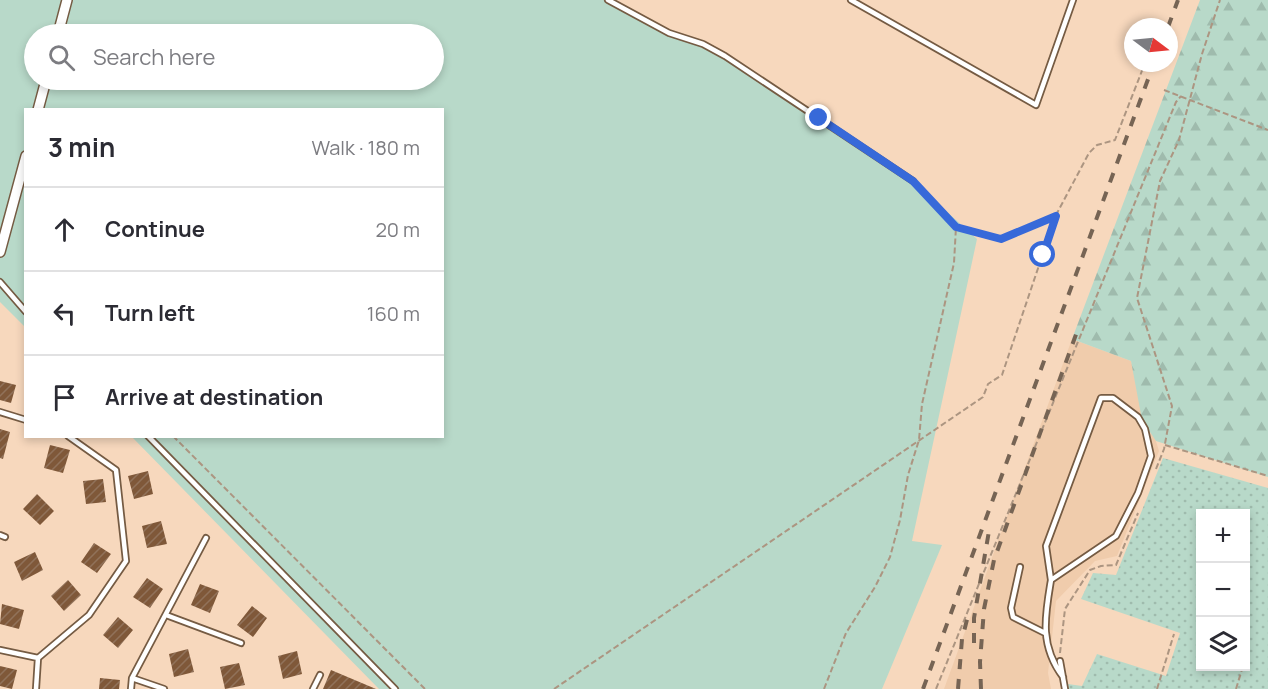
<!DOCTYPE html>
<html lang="en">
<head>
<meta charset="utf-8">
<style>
  :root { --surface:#fff; --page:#f2f2f3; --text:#2b2b33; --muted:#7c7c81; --line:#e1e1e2 }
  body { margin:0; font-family:Manrope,sans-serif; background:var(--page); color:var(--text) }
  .controls { position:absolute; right:18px; bottom:18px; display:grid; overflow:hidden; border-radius:0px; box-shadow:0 3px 9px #0003 }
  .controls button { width:54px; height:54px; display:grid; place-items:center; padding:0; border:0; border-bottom:2px solid var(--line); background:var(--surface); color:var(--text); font:30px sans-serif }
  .compass { position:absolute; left:1124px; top:18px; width:54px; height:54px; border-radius:50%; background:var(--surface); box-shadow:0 3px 9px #0003; rotate:106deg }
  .stop { position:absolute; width:18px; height:18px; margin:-14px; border:4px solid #3769d9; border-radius:50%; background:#fff }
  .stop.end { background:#3769d9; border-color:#fff; box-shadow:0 2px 6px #0008 }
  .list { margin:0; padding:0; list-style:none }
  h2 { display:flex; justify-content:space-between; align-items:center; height:78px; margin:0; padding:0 24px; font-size:26px }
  h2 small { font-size:20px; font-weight:400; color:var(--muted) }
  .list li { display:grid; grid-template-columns:39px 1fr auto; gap:18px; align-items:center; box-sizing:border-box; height:84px; padding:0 24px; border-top:2px solid var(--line) }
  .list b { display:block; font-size:22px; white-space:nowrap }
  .list em { font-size:20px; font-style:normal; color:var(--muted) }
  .icon { flex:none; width:33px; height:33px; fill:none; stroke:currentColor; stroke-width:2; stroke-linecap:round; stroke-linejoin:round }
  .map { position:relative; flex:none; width:1268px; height:689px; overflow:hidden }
  .search { position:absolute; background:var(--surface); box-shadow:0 3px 9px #0003; left:24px; top:24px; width:420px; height:66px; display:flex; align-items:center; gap:15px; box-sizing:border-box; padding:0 21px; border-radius:33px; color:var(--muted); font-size:22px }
  .panel { position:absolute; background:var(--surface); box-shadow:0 3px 9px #0003; left:24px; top:108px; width:420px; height:330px; border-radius:0px }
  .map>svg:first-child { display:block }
  .built { fill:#f0ccac }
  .green { fill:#b8d9c9; fill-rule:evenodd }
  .forest { fill:url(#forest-firs) }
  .garden { fill:url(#garden-dots); fill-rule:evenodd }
  .building { fill:url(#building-hatch) }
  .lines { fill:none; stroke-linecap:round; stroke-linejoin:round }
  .service-casing { stroke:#755b43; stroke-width:8 }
  .minor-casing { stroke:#755b43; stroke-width:12 }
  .path { stroke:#ac9581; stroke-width:2; stroke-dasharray:6 3; stroke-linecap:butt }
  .service { stroke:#fff; stroke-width:4.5 }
  .minor { stroke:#fff; stroke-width:9 }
  .rail { stroke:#766454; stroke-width:4; stroke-dasharray:10 10; stroke-linecap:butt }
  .route { stroke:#3769d9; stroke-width:8 }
</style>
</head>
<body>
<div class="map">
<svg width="1268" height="689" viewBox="0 0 1268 689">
  <defs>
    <pattern id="forest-firs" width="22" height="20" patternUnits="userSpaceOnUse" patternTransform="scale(1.5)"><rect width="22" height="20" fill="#b8d9c9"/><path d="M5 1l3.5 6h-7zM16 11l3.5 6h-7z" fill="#9fbbad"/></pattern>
    <pattern id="garden-dots" width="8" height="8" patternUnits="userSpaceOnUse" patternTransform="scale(1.5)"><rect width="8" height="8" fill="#b8d9c9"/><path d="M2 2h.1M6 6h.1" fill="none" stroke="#9fbbad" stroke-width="1.8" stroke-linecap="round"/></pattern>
    <pattern id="building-hatch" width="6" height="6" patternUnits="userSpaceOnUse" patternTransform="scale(1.5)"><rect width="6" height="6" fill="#7f5839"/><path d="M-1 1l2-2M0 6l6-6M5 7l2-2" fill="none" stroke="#91725a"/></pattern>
  </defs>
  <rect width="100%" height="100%" fill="#f7d8bd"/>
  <path class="built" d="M1072,339l59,22 28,90 -42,105 -22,5 -39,40 -8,72 3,16h-107z"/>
  <path class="green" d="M0,0h608l61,33 34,11 210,137 64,58 -65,302 30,4 -60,144h-503l-247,-252 310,-1v-326h-416l-1,217 -25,-25zM34,34h400v46h-400z"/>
  <path class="forest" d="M1200,0h68v477l-112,-36 -14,-21 -11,-59 -59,-22z"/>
  <path class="garden" d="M1163,458l105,30v201h-199l-1,-5 14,2 15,-32 69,22 14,-43 -99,-34 12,-26 23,2zM1200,514h46v152h-46z"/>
  <path class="building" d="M0,381l16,4 -5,18 -11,-3z
    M0,429l10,3 -7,27 -3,-1z
    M50,445l20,5 -7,23 -19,-5z
    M148,471l5,23 -19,5 -6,-23z
    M103,479l3,23 -20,2 -3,-23z
    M37,494l17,17 -14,14 -17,-16z
    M161,521l6,23 -20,4 -5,-22z
    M94,543l17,11 -14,19 -16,-11z
    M35,552l8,18 -21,11 -8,-19z
    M147,578l16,11 -13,19 -17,-11z
    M68,580l13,15 -17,16 -13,-15z
    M200,584l19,7 -9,22 -19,-8z
    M2,604l22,6 -5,19 -19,-5z
    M252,606l15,12 -14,19 -16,-12z
    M118,617l15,13 -15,18 -15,-13z
    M188,649l6,23 -20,5 -5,-23z
    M297,651l5,23 -19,5 -5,-23z
    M239,663l6,22 -20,4 -5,-22z
    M0,666l17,4 -5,19 -12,-3z
    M331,670l45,19h-53z
    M100,678l20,2 -1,9h-20z"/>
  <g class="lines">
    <g class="service-casing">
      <path id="service" d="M608,0l61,33 34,11 22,12 188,125
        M851,0l185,105 37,-105
        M0,282l26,30
        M0,412l26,8
        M148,436l247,253
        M0,535l5,2
        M1020,567l-9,41 2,9 32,16
        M1051,580l-5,-34 55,-148h12l25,19 7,12 6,27 -13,37 -22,43 -65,44c-6,36 -12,65 12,97
        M166,615l75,28
        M0,650l38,8 51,-43 37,-54 -10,-91 -48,-34
        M1060,661l5,28
        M132,678l32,11
        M36,689l2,-31
        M131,689l1,-11 74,-140
        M313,689l7,-14"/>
    </g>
    <g class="minor-casing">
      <path id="minor" d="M58,34l9,-34
        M38,110l8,-30
        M0,252l26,-96"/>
    </g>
    <path class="path" d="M1164,90l104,40
      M918,186l38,41 45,12 55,-24 33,-62 8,-8 18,-5 30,-77
      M173,436l252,253
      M1165,445l103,31
      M1156,469l8,-20 8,-43 -35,-108 23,-117 19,-41 23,-86 18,-54
      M1060,653l5,-44 25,-39 11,-4 15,-1 22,-52
      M1246,657v-2
      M554,689l429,-292 5,-13 14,-9 54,-160
      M824,689l22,-56 29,-46 15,-30 10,-37 8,-45 11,-35 3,-36 32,-141 2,-36
      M936,689l240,-587 5,-6
      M1157,689l17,-55
      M1236,689l7,-23"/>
    <use href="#service" class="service"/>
    <use href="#minor" class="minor"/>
    <path class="rail" d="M1168,27l10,-27
      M974,643v-25l15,-87
      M923,689l231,-626
      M958,689l4,-50 7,-27
      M981,689l-1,-27 4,-53 10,-49 84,-231"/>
  </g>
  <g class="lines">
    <path class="route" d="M819,118l94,63 43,46 45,12 55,-23 -13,39"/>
  </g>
</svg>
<div class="controls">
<button>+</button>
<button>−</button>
<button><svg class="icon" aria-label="layers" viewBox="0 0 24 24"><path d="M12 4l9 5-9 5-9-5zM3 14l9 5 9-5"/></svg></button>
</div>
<svg class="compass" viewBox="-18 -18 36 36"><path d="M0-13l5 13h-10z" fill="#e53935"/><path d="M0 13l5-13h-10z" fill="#7c7c81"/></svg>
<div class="stop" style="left:1043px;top:255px"></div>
<div class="stop end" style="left:819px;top:118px"></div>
<div class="search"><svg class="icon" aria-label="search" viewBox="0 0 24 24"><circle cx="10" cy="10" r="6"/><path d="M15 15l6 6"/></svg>Search here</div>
<section class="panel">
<h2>3 min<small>Walk · 180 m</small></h2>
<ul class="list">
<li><svg class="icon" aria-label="ahead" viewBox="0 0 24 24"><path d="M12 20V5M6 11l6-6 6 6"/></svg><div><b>Continue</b></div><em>20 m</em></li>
<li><svg class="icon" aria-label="left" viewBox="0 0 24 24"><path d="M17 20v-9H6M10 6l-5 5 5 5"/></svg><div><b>Turn left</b></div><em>160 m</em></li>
<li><svg class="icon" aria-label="arrive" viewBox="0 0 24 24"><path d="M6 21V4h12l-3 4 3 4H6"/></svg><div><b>Arrive at destination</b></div></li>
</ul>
</section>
</div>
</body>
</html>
